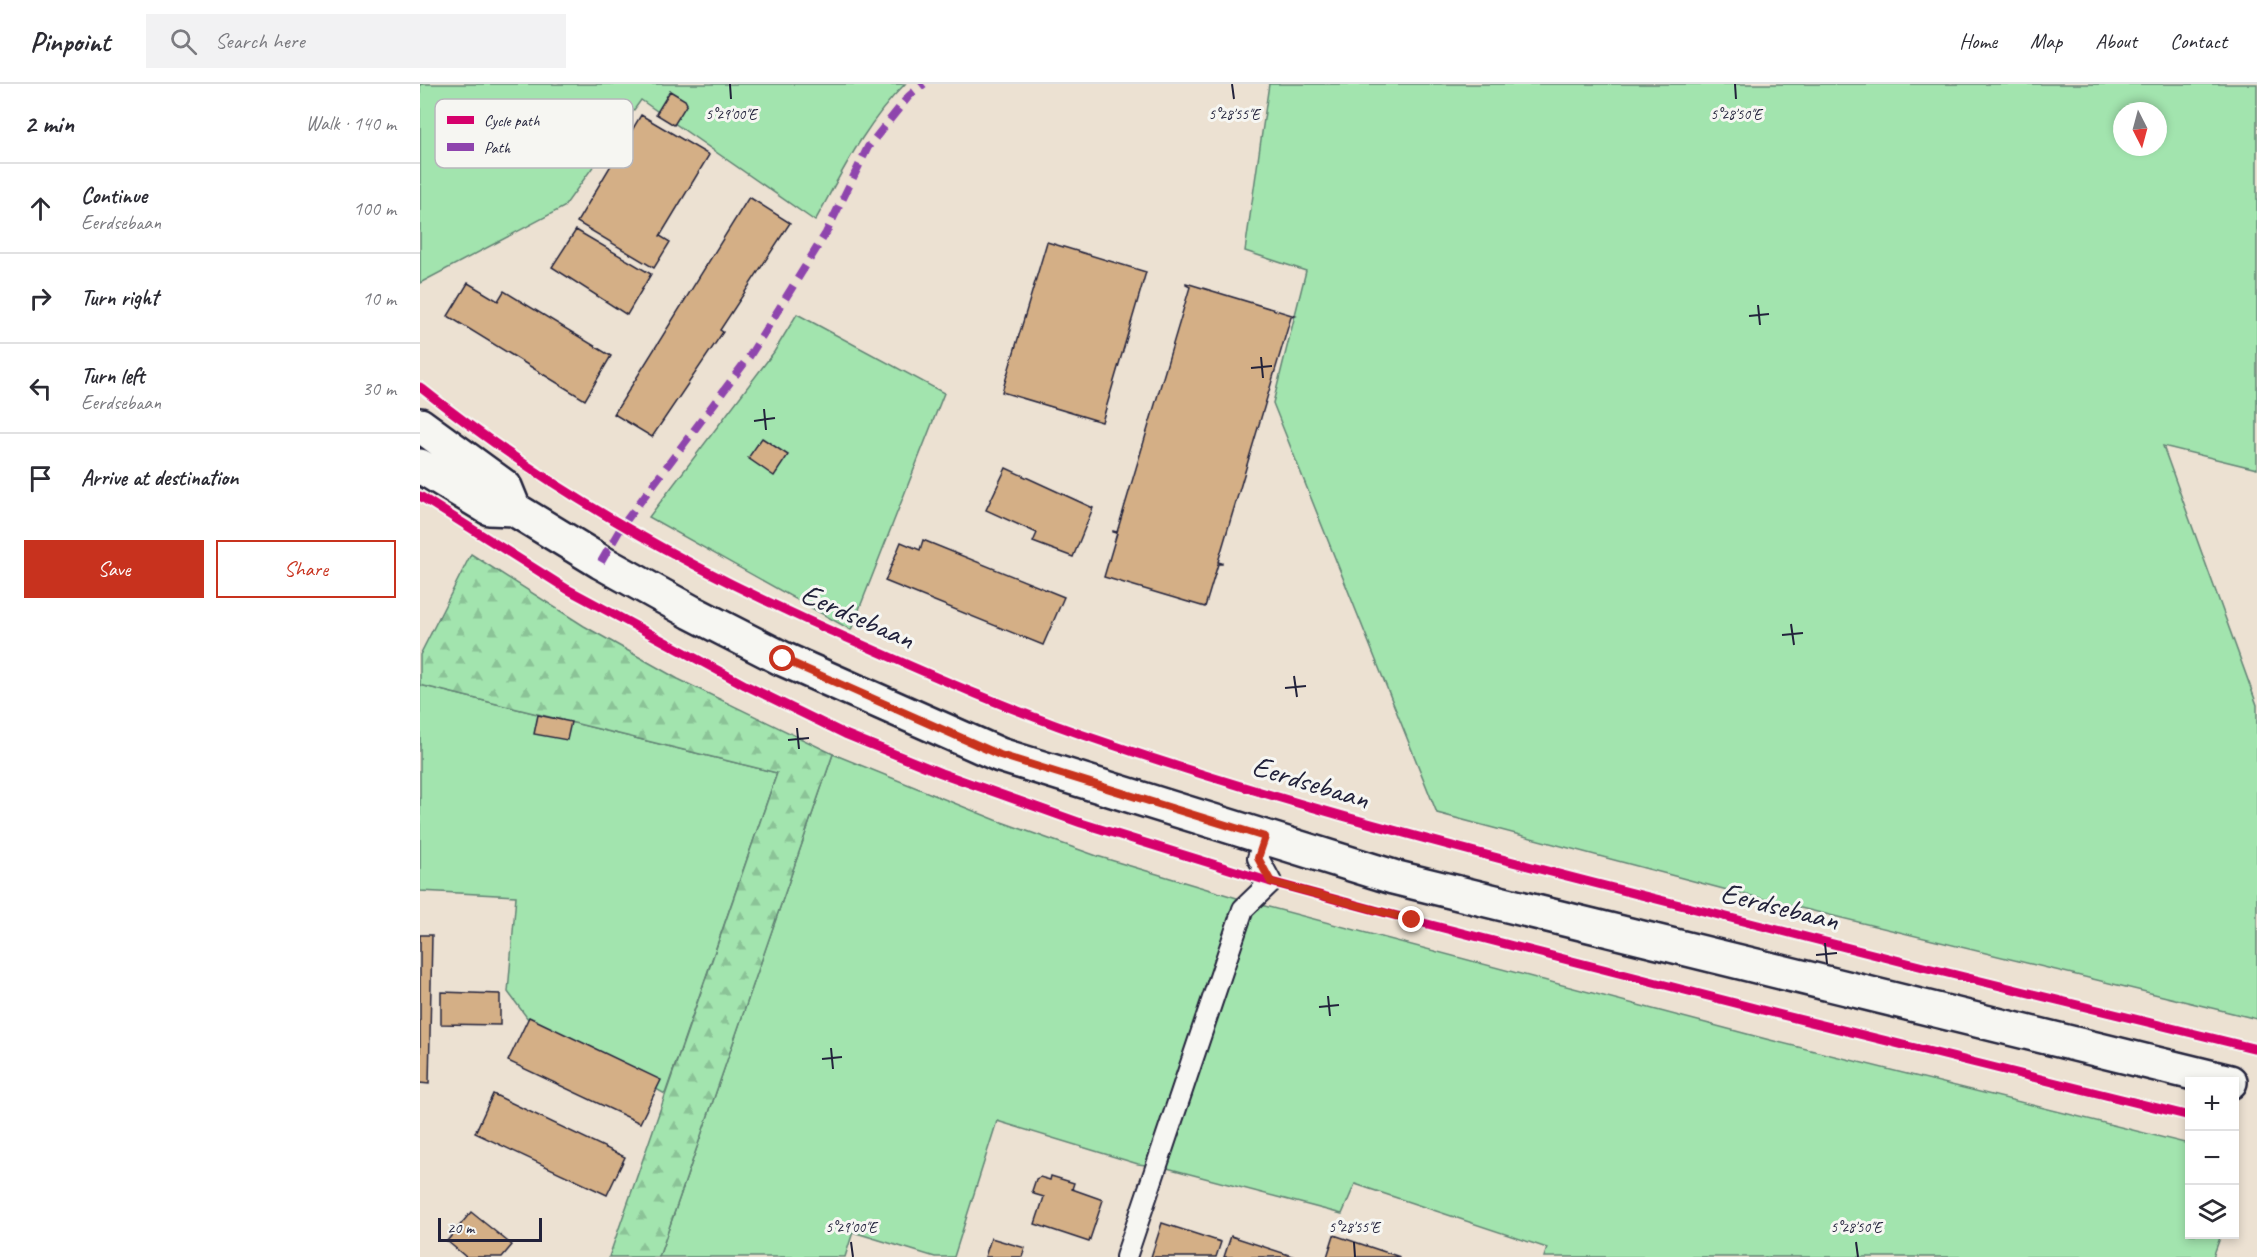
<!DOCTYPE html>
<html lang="en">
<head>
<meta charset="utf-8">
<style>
  :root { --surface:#fff; --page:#f2f2f3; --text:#2b2b33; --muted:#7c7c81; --line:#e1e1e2; --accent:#c8321e }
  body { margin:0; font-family:Caveat,sans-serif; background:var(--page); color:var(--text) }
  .controls { position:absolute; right:18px; bottom:18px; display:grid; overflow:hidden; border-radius:0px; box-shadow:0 3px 9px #0003 }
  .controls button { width:54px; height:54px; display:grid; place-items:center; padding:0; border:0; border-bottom:2px solid var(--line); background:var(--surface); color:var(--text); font:30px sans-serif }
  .compass { position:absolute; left:1693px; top:18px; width:54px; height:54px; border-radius:50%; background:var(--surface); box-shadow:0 3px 9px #0003; rotate:174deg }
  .scale { position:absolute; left:18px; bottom:15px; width:104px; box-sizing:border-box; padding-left:6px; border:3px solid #22223b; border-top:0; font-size:16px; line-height:21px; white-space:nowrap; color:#22223b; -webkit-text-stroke:4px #f6f6f2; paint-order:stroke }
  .stop { position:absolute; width:18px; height:18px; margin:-14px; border:4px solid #c8321e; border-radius:50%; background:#fff }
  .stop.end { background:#c8321e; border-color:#fff; box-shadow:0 2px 6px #0008 }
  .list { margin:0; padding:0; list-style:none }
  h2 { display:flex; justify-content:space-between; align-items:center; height:78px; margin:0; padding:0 24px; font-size:26px }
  h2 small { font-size:20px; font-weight:400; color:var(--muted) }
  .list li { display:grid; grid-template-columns:39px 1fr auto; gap:18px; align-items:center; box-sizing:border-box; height:90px; padding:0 24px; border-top:2px solid var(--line) }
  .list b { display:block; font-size:22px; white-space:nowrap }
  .list p { margin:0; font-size:20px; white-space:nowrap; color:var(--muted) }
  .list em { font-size:20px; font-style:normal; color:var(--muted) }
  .actions { display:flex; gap:12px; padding:18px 24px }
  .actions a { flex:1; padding:14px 0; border:2px solid var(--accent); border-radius:0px; text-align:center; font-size:21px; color:var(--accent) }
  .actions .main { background:var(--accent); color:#fff }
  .icon { flex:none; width:33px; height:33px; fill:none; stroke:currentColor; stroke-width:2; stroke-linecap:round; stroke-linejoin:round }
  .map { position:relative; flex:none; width:1837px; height:1173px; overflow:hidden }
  header { display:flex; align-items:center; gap:36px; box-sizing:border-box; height:84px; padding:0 30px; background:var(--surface); border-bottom:2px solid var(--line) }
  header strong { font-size:28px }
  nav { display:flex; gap:33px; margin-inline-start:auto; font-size:21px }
  .search { width:420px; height:54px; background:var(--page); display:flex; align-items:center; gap:15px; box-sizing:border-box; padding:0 21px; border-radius:0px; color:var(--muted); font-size:22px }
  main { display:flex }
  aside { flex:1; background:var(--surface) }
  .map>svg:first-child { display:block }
  .grass { fill:#a2e4ae; stroke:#628374; stroke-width:1.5; fill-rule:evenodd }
  .forest { fill:url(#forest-firs); stroke:#628374; stroke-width:1.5 }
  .building { fill:#d4af86; stroke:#22223b; stroke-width:1.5 }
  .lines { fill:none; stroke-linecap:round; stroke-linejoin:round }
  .service-casing { stroke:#22223b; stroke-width:24 }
  .secondary-casing { stroke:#22223b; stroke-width:38 }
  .service { stroke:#f6f6f2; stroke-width:20 }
  .secondary { stroke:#f6f6f2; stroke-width:33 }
  .quiet { stroke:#8e44ad; stroke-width:8; stroke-dasharray:15 8; stroke-linecap:butt }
  .cycleway-casing { stroke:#f6f6f2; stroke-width:13 }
  .cycleway { stroke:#d6006c; stroke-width:9 }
  .route { stroke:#c8321e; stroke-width:8 }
  .ticks { fill:none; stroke:#22223b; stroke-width:2 }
  .labels { text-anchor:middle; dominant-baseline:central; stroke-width:6; stroke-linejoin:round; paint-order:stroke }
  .street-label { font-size:30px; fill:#22223b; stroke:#f6f6f2 }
  .key { fill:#f6f6f2; stroke:#b6b6bb; stroke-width:1.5 }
  .key-label { font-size:16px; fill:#22223b }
  .ticks-label { font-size:15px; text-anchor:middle; fill:#22223b; stroke:#f6f6f2; stroke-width:6; stroke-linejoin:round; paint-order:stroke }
</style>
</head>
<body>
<header>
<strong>Pinpoint</strong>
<div class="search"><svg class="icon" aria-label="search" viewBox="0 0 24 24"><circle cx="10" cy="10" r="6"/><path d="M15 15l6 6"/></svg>Search here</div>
<nav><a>Home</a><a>Map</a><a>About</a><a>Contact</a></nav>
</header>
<main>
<aside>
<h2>2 min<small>Walk · 140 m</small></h2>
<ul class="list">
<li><svg class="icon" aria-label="ahead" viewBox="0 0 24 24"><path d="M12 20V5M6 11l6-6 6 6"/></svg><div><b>Continue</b><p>Eerdsebaan</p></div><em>100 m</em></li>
<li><svg class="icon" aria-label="right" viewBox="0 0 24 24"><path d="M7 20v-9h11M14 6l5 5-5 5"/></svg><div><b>Turn right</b></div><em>10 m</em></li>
<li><svg class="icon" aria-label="left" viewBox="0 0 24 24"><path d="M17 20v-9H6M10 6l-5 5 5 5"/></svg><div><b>Turn left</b><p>Eerdsebaan</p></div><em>30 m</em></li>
<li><svg class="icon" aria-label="arrive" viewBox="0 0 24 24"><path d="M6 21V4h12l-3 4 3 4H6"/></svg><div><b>Arrive at destination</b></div></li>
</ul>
<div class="actions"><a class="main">Save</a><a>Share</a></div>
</aside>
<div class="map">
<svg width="1837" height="1173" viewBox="0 0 1837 1173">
  <defs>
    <pattern id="forest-firs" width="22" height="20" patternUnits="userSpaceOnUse" patternTransform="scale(1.5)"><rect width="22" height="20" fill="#a2e4ae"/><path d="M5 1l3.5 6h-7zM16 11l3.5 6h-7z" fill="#8bc397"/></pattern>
  </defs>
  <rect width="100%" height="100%" fill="#ece1d2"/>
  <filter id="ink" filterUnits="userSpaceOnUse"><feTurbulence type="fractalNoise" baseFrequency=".0167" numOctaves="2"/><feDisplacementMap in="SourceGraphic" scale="12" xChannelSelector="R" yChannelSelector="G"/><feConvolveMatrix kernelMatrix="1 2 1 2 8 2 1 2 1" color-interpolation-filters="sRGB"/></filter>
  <g filter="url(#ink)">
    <path class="grass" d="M0,0h485c-40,40 -63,88 -90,137l-174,-121 -77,107 -144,76z
      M849,0h988v385l-94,-23 94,259v314l-526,-128 -294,-78 -164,-410 33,-132 -61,-20zM1702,27h36v36h-36z
      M377,230l147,79 -93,237 -202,-113 125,-165z
      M0,601l357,88 -112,321 -137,-75 -20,-27 8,-96 -96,-5z
      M413,670l163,66 101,36 160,48 509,135 423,105 1,90 31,1 -8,22h-669l3,-9 -192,-64 -13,30 -175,-46 -29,-4 -141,-43 -43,136h-19l-82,-25 -8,25h-186z"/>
    <path class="forest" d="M51,470l113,72 94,53 155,75 -174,503h-50l168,-484 -357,-88v-30z"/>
    <path class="building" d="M250,7l15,9 2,4 -13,21 -18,-11z
      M221,31l68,40 -49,81 10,6 -16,26 -77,-46z
      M329,113l41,26 -70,107 3,2 -71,105 -38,-23z
      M156,146l75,44 -24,41 -75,-48z
      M627,158l99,30 -44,150 -100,-30z
      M48,199l30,18 6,-10 107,65 -26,44 -137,-84z
      M766,199l109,33 -4,1 -73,245 4,1v1h-4l-13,43 -101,-30 13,-44 -4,-1v-1l4,1 73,-245 -4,-2z
      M342,354l26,17 -14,21 -26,-18z
      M586,384l87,40 -20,49 -40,-15 4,-9 -51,-23z
      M503,456l141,57 -21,48 -158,-64 16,-39 19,8z
      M118,631l33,7 -4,18 -33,-6z
      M0,851h12l-3,149 -9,-1z
      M21,908l59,2v31l-59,-1z
      M109,933l132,63 -21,43 -132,-62z
      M73,1010l132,63 -18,38 -132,-62z
      M631,1092l23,7 -2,6 31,11 -14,42 -54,-18 9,-27 -10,-3 -2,-3 4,-12 4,-2 10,3z
      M51,1128l41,33 -10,12h-36l-19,-16z
      M742,1139l59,19 -5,15h-65z
      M914,1151l66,22h-73z
      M811,1152l64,21h-71z
      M571,1154l34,10 -3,9h-37z"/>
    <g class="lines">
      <g class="service-casing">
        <path id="service" d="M706,1173l117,-348 28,-27 -13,-24 7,-21"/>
      </g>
      <g class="secondary-casing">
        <path id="secondary" d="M0,341l85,62 9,22
          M0,382l69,42 25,1 87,53 90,50 92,47 217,96 393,122 837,205"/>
      </g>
      <use href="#service" class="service"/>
      <use href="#secondary" class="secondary"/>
      <path class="quiet" d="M181,478l21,-36 127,-169 77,-124 42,-86 41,-51 15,-12"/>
      <g class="cycleway-casing">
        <path id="cycleway" d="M0,303c135,108 276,185 434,254 81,36 163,72 247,100 160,55 322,98 485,140 223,58 447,114 671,168
          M0,412l147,93 178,96 100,49 96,39 140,50 190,59 141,38 362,93 416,103"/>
      </g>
      <use href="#cycleway" class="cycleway"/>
    </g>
  </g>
  <g class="lines" filter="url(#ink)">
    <path class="route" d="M363,575l217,96 265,82 -7,21 13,24 141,38"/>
  </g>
  <path class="ticks" d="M310,0l1,15M812,0l2,15M1315,0l1,15M1338,221l2,20M1329,232l20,-2M841,273l2,21M831,284l21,-2M344,325l2,21M334,337l21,-3M1371,540l3,21M1362,551l21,-2M874,592l3,21M865,604l21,-2M377,644l2,21M368,656l21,-2M1405,859l2,21M1396,871l21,-2M908,912l2,20M899,923l20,-2M411,964l2,21M402,975l20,-2M431,1158l2,15M934,1158l1,15M1436,1158l2,15"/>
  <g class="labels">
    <g class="street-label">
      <text transform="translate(438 532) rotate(24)">Eerdsebaan</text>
      <text transform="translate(891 698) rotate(17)">Eerdsebaan</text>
      <text transform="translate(1360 822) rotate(14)">Eerdsebaan</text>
    </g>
  </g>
  <rect x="15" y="15" width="198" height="69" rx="9" class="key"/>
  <rect x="27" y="32" width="27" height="8" fill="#d6006c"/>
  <rect x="27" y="59" width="27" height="8" fill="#8e44ad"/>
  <g class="key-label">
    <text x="64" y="42">Cycle path</text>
    <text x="64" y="69">Path</text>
  </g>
  <g class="ticks-label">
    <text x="311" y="35">5°29'00"E</text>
    <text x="814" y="35">5°28'55"E</text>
    <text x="1316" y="35">5°28'50"E</text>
    <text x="431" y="1148">5°29'00"E</text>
    <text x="934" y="1148">5°28'55"E</text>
    <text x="1436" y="1148">5°28'50"E</text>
  </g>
</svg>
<div class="controls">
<button>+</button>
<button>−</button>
<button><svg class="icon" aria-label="layers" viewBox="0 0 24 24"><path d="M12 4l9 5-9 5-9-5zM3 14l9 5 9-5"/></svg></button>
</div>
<svg class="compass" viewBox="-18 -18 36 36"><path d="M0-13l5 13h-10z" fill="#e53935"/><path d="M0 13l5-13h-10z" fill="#7c7c81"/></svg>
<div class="scale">20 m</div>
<div class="stop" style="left:363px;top:575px"></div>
<div class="stop end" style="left:992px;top:836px"></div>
</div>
</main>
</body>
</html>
